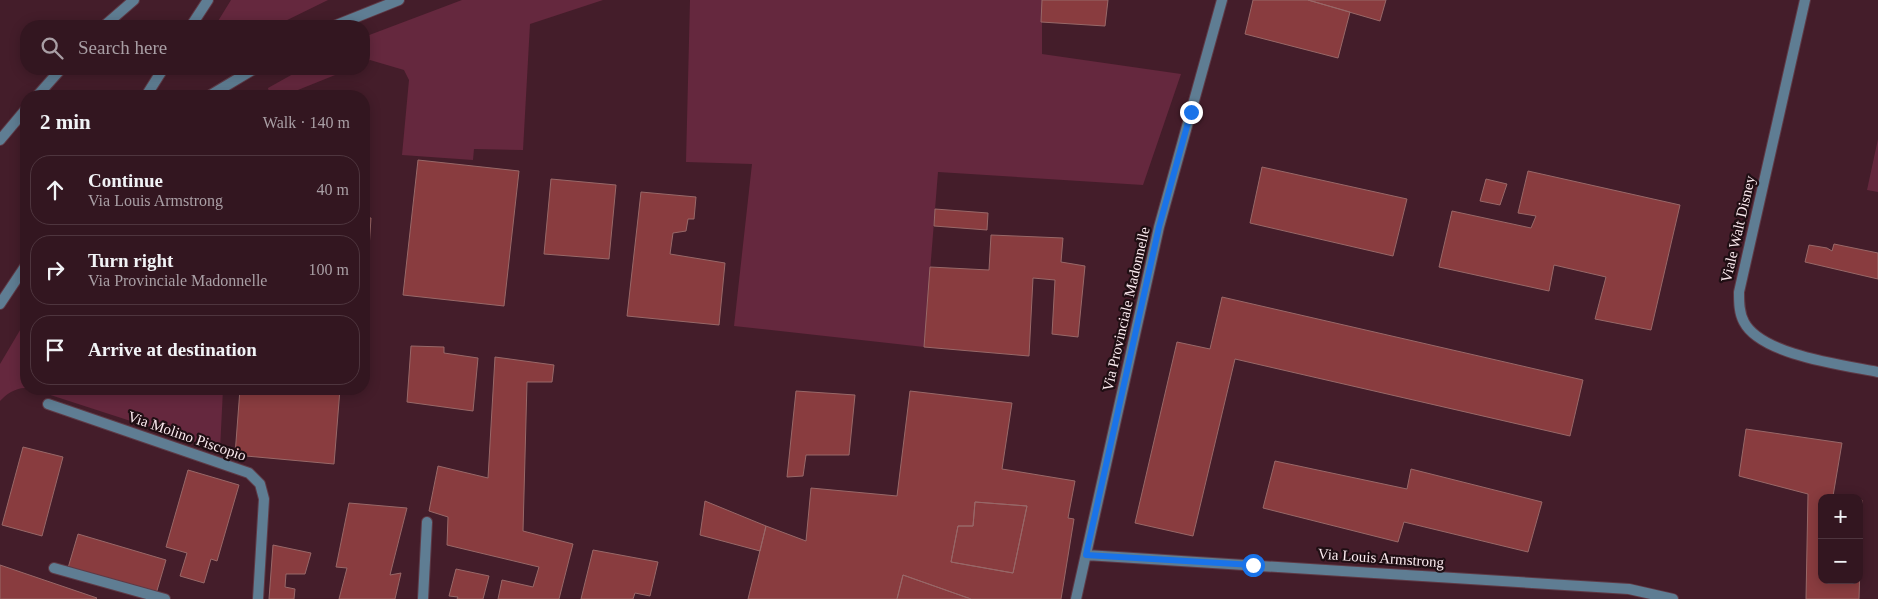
<!DOCTYPE html>
<html lang="en">
<head>
<meta charset="utf-8">
<style>
  :root { --surface:#331620; --page:#3e232d; --text:#f1f3f6; --muted:#a99fa5; --line:#4e353e }
  body { margin:0; font-family:"Times New Roman",serif; background:var(--page); color:var(--text) }
  .controls { position:absolute; right:15px; bottom:15px; display:grid; overflow:hidden; border-radius:10px; box-shadow:0 2px 12px #0003 }
  .controls button { width:45px; height:45px; display:grid; place-items:center; padding:0; border:0; border-bottom:1px solid var(--line); background:var(--surface); color:var(--text); font:25px sans-serif }
  .stop { position:absolute; width:15px; height:15px; margin:-11px; border:4px solid #1a73e8; border-radius:50%; background:#fff }
  .stop.end { background:#1a73e8; border-color:#fff; box-shadow:0 1px 5px #0008 }
  .list { margin:0; padding:0; list-style:none }
  h2 { display:flex; justify-content:space-between; align-items:center; height:65px; margin:0; padding:0 20px; font-size:21px }
  h2 small { font-size:16px; font-weight:400; color:var(--muted) }
  .list li { display:grid; grid-template-columns:32px 1fr auto; gap:15px; align-items:center; box-sizing:border-box; height:70px; margin:0 10px 10px; padding:0 10px; border:1px solid var(--line); border-radius:20px }
  .list b { display:block; font-size:19px; white-space:nowrap }
  .list p { margin:0; font-size:16px; white-space:nowrap; color:var(--muted) }
  .list em { font-size:16px; font-style:normal; color:var(--muted) }
  .icon { flex:none; width:28px; height:28px; fill:none; stroke:currentColor; stroke-width:2; stroke-linecap:round; stroke-linejoin:round }
  .map { position:relative; flex:none; width:1878px; height:599px; overflow:hidden }
  .search { position:absolute; background:var(--surface); box-shadow:0 2px 12px #0003; left:20px; top:20px; width:350px; height:55px; display:flex; align-items:center; gap:12px; box-sizing:border-box; padding:0 18px; border-radius:20px; color:var(--muted); font-size:19px }
  .panel { position:absolute; background:var(--surface); box-shadow:0 2px 12px #0003; left:20px; top:90px; width:350px; height:305px; border-radius:20px }
  .map>svg:first-child { display:block }
  .green { fill:#65283e }
  .building { fill:#893c3f; stroke:#986868; fill-rule:evenodd }
  .lines { fill:none; stroke-linecap:round; stroke-linejoin:round }
  .service-casing { stroke:#5e3a46; stroke-width:12 }
  .minor-casing { stroke:#5e3a46; stroke-width:12 }
  .tertiary-casing { stroke:#5e3a46; stroke-width:12 }
  .service { stroke:#5f7d93; stroke-width:10 }
  .minor { stroke:#5f7d93; stroke-width:10 }
  .tertiary { stroke:#5f7d93; stroke-width:10 }
  .route { stroke:#1a73e8; stroke-width:6 }
  .labels { text-anchor:middle; dominant-baseline:central; stroke-width:4.5; stroke-linejoin:round; paint-order:stroke }
  .street-label { font-size:15px; fill:#fcebf0; stroke:#1f0e13 }
</style>
</head>
<body>
<div class="map">
<svg width="1878" height="599" viewBox="0 0 1878 599">
  <rect width="100%" height="100%" fill="#441d2a"/>
  <path class="green" d="M231,0h97l-53,26h-60z
    M462,0h141l-73,24 -7,126 -49,-1 -1,11 -71,-5 7,-75 -5,-10 -34,-10 -6,3v-26z
    M690,0h352v54l139,20 -38,111 -205,-13 -14,175 -190,-21 18,-162 -66,-2z
    M302,69h48l-67,27h-13l-2,-8z
    M1878,139v53l-11,-2z
    M26,320v68c-9,-1 -20,6 -26,13v-37z
    M30,389h193l-3,61 -188,-61z"/>
  <path class="building" d="M1042,0h66l-3,26 -64,-4z
    M1253,0h55l42,12 -12,46 -93,-24z
    M1308,0h78l-6,21z
    M418,160l101,11 -15,135 -101,-11z
    M1262,167l145,32 -14,57 -143,-33z
    M1528,171l152,34 -29,125 -56,-11 11,-42 -52,-12 -5,26 -110,-24 13,-56 79,17 5,-12 -18,-3z
    M551,179l65,6 -7,74 -65,-5z
    M1486,179l21,5 -7,21 -20,-4z
    M641,192l55,5 -2,22h-6l-2,12 -13,2 -3,21 55,9 -6,62 -92,-9z
    M935,209l53,4 -1,17 -53,-4z
    M364,217l7,1 -4,61 -3,-1z
    M991,235l72,3 -2,24 24,4 -7,71 -26,-3 3,-54 -22,-2 -4,78 -105,-9 6,-80 59,3z
    M1834,244l44,9v26l-73,-17 4,-17 18,3 5,3z
    M1222,297l361,83 -13,56 -335,-77 -42,177 -58,-13 42,-181 33,7z
    M411,346l33,1v6l34,5 -5,53 -66,-9z
    M495,357l59,8 -2,17h-25l-4,149 50,13 -14,55h-61l4,-19 31,7 6,-20 -92,-22 1,-28 -19,-6 9,-45 50,12z
    M240,389h100l-6,75 -99,-9z
    M796,391l59,4 -6,60h-43l-3,21 -16,1z
    M910,391l102,12 -10,66 73,12 -7,37 6,1 -13,80h-90l-68,-24 -6,24h-149l18,-73 40,15 5,-53 86,8zM975,502l52,4 -14,67 -62,-11 7,-36h15z
    M1746,429l96,14 -9,53 12,2h-23v82h37v-80h3l-3,99h-53l2,-105 -69,-18z
    M23,447l40,10 -21,79 -40,-11z
    M1275,461l132,28 4,-20 131,33 -14,50 -124,-30 -6,20 -135,-34z
    M188,470l51,15 -22,76 -6,-2 -7,24 -24,-7 7,-23 -21,-6z
    M705,501l61,25 -6,25 -60,-16z
    M975,502l52,4 -14,67 -62,-11 7,-36h15z
    M349,503l58,5 -17,67 11,-2 -6,26h-56l8,-31 -11,-1z
    M78,534l88,26 -10,34 -88,-26z
    M273,545l38,8 -6,21h-19l-1,13 10,2 -1,10h-25z
    M593,550l65,12 -8,34 -15,-3 -2,6h-52z
    M0,565l97,33 -1,1h-96z
    M456,569l33,7 -6,23h-26l1,-2 -9,-1z
    M903,575l68,24h-74z"/>
  <g class="lines">
    <g class="service-casing">
      <path id="service" d="M48,404l201,69 11,11 4,15 -6,100
        M54,568l111,31"/>
    </g>
    <g class="minor-casing">
      <path id="minor" d="M1805,0l-66,292c0,10 0,21 5,30 17,33 99,43 134,50
        M1086,555l543,34 44,10
        M423,599l4,-77
        M1076,599l83,-372 63,-227"/>
    </g>
    <g class="tertiary-casing">
      <path id="tertiary" d="M104,26l30,-26
        M191,26l17,-26
        M334,26l65,-26
        M37,96l24,-27
        M146,96l17,-27
        M209,96l45,-27
        M0,140l26,-31
        M0,304l26,-39"/>
    </g>
    <use href="#service" class="service"/>
    <use href="#minor" class="minor"/>
    <use href="#tertiary" class="tertiary"/>
  </g>
  <g class="lines">
    <path class="route" d="M1191,112l-32,115 -73,328 167,10"/>
  </g>
  <g class="labels">
    <g class="street-label">
      <text transform="translate(1738 229) rotate(-77)">Viale Walt Disney</text>
      <text transform="translate(1126 309) rotate(-77)">Via Provinciale Madonnelle</text>
      <text transform="translate(187 436) rotate(19)">Via Molino Piscopio</text>
      <text transform="translate(1381 558) rotate(4)">Via Louis Armstrong</text>
    </g>
  </g>
</svg>
<div class="controls">
<button>+</button>
<button>−</button>
</div>
<div class="stop" style="left:1253px;top:565px"></div>
<div class="stop end" style="left:1191px;top:112px"></div>
<div class="search"><svg class="icon" aria-label="search" viewBox="0 0 24 24"><circle cx="10" cy="10" r="6"/><path d="M15 15l6 6"/></svg>Search here</div>
<section class="panel">
<h2>2 min<small>Walk · 140 m</small></h2>
<ul class="list">
<li><svg class="icon" aria-label="ahead" viewBox="0 0 24 24"><path d="M12 20V5M6 11l6-6 6 6"/></svg><div><b>Continue</b><p>Via Louis Armstrong</p></div><em>40 m</em></li>
<li><svg class="icon" aria-label="right" viewBox="0 0 24 24"><path d="M7 20v-9h11M14 6l5 5-5 5"/></svg><div><b>Turn right</b><p>Via Provinciale Madonnelle</p></div><em>100 m</em></li>
<li><svg class="icon" aria-label="arrive" viewBox="0 0 24 24"><path d="M6 21V4h12l-3 4 3 4H6"/></svg><div><b>Arrive at destination</b></div></li>
</ul>
</section>
</div>
</body>
</html>
